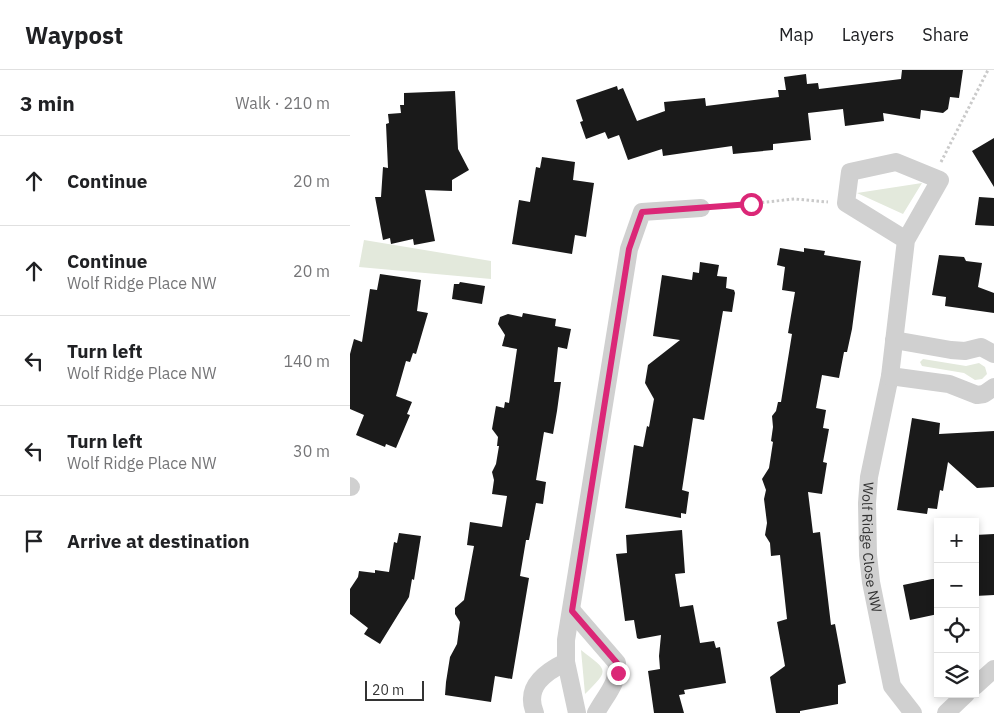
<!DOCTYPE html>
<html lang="en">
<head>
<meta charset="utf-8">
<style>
  :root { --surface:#fff; --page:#f2f2f2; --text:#202124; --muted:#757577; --line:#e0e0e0 }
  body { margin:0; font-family:"IBM Plex Sans",sans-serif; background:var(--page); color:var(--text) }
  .controls { position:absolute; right:15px; bottom:15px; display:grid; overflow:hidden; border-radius:0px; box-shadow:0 2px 8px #0003 }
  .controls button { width:45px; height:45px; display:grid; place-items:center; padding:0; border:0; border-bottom:1px solid var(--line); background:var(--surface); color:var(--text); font:25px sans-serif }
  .scale { position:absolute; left:15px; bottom:12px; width:59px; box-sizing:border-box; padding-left:5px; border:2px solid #333; border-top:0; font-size:14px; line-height:18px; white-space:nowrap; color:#333; -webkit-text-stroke:4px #fff; paint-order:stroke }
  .stop { position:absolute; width:15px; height:15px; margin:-11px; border:4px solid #db2777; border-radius:50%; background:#fff }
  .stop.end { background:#db2777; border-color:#fff; box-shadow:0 1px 5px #0008 }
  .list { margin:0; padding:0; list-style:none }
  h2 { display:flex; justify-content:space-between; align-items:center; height:65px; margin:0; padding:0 20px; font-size:21px }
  h2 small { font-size:16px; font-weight:400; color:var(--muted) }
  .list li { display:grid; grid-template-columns:32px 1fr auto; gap:15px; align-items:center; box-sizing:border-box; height:90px; padding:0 20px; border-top:1px solid var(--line) }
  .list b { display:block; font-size:19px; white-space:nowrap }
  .list p { margin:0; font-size:16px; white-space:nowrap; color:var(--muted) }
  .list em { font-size:16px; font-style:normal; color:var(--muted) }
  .icon { flex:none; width:28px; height:28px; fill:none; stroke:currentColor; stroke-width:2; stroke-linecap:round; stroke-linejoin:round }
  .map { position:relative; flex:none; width:644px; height:643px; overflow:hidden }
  header { display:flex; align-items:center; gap:30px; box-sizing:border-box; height:70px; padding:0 25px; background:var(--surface); border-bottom:1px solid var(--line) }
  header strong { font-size:24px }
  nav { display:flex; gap:28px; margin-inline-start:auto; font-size:18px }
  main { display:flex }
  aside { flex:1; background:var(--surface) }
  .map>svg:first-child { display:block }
  .green { fill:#e3e9dc }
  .building { fill:#1a1a1a }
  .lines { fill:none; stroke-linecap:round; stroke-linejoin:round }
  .path { stroke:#cacaca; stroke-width:3; stroke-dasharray:2.5 2.5; stroke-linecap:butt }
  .minor { stroke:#d0d0d0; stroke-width:18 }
  .route { stroke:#db2777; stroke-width:6 }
  .labels { text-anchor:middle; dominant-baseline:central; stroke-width:5; stroke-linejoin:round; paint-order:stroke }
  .street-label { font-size:14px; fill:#333; stroke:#fff }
</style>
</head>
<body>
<header>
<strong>Waypost</strong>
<nav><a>Map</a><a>Layers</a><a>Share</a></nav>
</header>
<main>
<aside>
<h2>3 min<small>Walk · 210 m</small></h2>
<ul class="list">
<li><svg class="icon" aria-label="ahead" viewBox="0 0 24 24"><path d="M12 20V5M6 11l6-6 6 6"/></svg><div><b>Continue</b></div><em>20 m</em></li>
<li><svg class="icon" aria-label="ahead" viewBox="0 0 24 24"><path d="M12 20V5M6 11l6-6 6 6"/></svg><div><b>Continue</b><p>Wolf Ridge Place NW</p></div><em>20 m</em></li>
<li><svg class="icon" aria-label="left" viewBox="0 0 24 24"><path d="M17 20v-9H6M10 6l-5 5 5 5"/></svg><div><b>Turn left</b><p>Wolf Ridge Place NW</p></div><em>140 m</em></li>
<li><svg class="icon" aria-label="left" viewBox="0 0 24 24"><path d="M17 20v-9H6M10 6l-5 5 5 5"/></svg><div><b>Turn left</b><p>Wolf Ridge Place NW</p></div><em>30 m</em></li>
<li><svg class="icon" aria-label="arrive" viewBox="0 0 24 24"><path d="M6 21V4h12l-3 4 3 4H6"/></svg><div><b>Arrive at destination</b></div></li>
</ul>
</aside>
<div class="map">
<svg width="644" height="643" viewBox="0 0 644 643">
  <rect width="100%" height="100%" fill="#fff"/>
  <path class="green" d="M572,113l-19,31 -46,-21z
    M14,170l127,21v18l-132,-12z
    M573,289l43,7 13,-3 6,4 2,7 -5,5 -7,1 -11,-7 -42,-7 -2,-4z
    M231,580c27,21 29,19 4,44z"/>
  <path class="building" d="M552,0h61l-4,28 -9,-1 -2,12 -5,4 -22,-3 -1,9 -37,-6 1,8 -39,5 -2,-17 -35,4 3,27 -38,4v6l-40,4 -1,-8 -69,10 -1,-7 -34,11 -9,-25 -11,4 -3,-7 -19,7 -6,-17 3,-1 -7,-21 41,-14 1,4 5,-2 14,33 28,-10 -1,-9 41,-4 1,8 73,-9 -1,-7h8l-2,-13 22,-3 1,10 11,-1 1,6 82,-10z
    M105,21l3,58 11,21 -17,10v11l-27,-1 10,51 -21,4 -1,-6 -22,5 -1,-6 -7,2 -8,-43h6l2,-30 5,1 -2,-44 3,-1 -1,-9 13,-1 -1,-8h4v-12z
    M644,68v49l-22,-36z
    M192,87l33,5 -2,18 21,3 -8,54 -11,-2 -3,19 -60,-10 7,-44 11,2 6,-35 4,1z
    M629,127l15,1v28l-19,-1z
    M430,178l24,4v-4l21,3 -1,4 37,6 -9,68 -5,23h-3l-5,26 -17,-3 -6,33 10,2 -3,18 6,1 -6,33 4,1 -5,31 -14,-2 5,41 7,-1 11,93 4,-1 11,59 -8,2v19l-38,7v2h-24l-6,-36 15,-11 -8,-44 10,-3 -7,-64 -9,1 -1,-13 -5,-8 2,-12 -3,-24 2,-9 -4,-11 7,-11 4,-26 -2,-1 2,-14 -1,-11 4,-5 2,-9h3l11,-68 -4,-1 7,-41 -13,-2 3,-23 -8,-2z
    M589,185l25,2 2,4 16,2 -4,24 16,6v20l-49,-7 1,-9 -14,-2z
    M350,192l19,3 -2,11 10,1 -1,11 8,2 1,3 -3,19 -9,-1 -19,109 -11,-2 -11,72 7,2 -3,22 -5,-1v5l-56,-10 9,-63 9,2 4,-21 2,1 5,-28 -9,-16 3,-18 32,-25 -27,-4 9,-61 30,5 1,-8 6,1z
    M30,204l41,6 -4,31 11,2 -12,41 -3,-1 -3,9 -4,-1 -10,35 16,6 -5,12 3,1 -14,33 -10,-4 -1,3 -29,-12 8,-20 -14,-6v-55l4,-15 8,3 8,-53 7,1z
    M110,212l25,4 -3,18 -30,-5 2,-15h5z
    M173,243l33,6 -1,7 16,3 -4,20 -9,-2 -4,35h7l-4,29 -4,23 -9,-2 -8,48 10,2 -3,22 -7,-1 -7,37h-3l-6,36 9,2 -17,101 -17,-3 -4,26 -46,-7 1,-13 4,-25 7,-13 3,-22 -5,-8v-6l9,-8 10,-54 -7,-1 3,-23 32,5 5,-31 -15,-2 2,-14 -2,-8 4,-8 3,-18h-2l1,-9 -6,-8 4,-23 8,2 1,-6 4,1 8,-54 -15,-3 3,-11 -7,-11 2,-7 8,-3 14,3z
    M562,348l28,5 -1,11 55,-3v56l-17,1 -29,-26 -5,29 -3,-1 -3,19 -9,-1 -1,6 -30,-4z
    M332,460l3,43 -10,1 5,33 13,-2 7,38 14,-2 2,7 4,-1 6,36 -42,7 1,4 -6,1 5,18h-30l-6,-42 12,-2 -1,-13 2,-21 -22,4 -2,-1 -3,-18 -9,1 -9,-67 11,-1 -1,-18z
    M49,463l22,3 -7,44 -2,-1 -3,18 -29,47 -16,-10 4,-6 -18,-14v-25l8,-12 1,-6 16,2v-3l14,2 5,-30 3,1z
    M644,464v61l-19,1v-61z
    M582,509h6v35l-28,6 -7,-35z"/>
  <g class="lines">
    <path class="path" d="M591,92l47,-92
      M367,137l78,-8 33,3"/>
    <g class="minor">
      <path id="s1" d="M556,170l-60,-37 4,-31 46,-10 44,18 -34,60 -16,136 -21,101 -2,26 1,52 3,27 21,104 21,27"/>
      <path d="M544,270l57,10 14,1 16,-4 13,7"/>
      <path d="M540,306l59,8 28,11 7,-1 10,-7"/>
      <path d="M0,416l1,1"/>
      <path d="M222,541l45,52c2,20 -12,33 -21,50"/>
      <path d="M625,616l19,-17"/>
      <path d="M185,643c-11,-26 10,-41 31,-51"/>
      <path d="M227,643l-11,-51v-22l63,-391 13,-37 59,-4"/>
      <path d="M596,643l20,-19"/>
    </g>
  </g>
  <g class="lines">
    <path class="route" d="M268,603l-1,-10 -45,-52 57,-362 13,-37 109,-8"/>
  </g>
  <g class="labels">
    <g class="street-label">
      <text stroke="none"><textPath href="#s1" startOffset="576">Wolf Ridge Close NW</textPath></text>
    </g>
  </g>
</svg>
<div class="controls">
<button>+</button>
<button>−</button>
<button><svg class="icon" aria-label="locate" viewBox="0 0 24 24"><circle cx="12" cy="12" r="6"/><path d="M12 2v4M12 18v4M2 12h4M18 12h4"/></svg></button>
<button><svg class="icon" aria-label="layers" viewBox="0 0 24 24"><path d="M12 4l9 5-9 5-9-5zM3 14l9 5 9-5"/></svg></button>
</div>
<div class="scale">20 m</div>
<div class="stop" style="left:401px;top:134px"></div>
<div class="stop end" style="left:268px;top:603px"></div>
</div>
</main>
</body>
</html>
